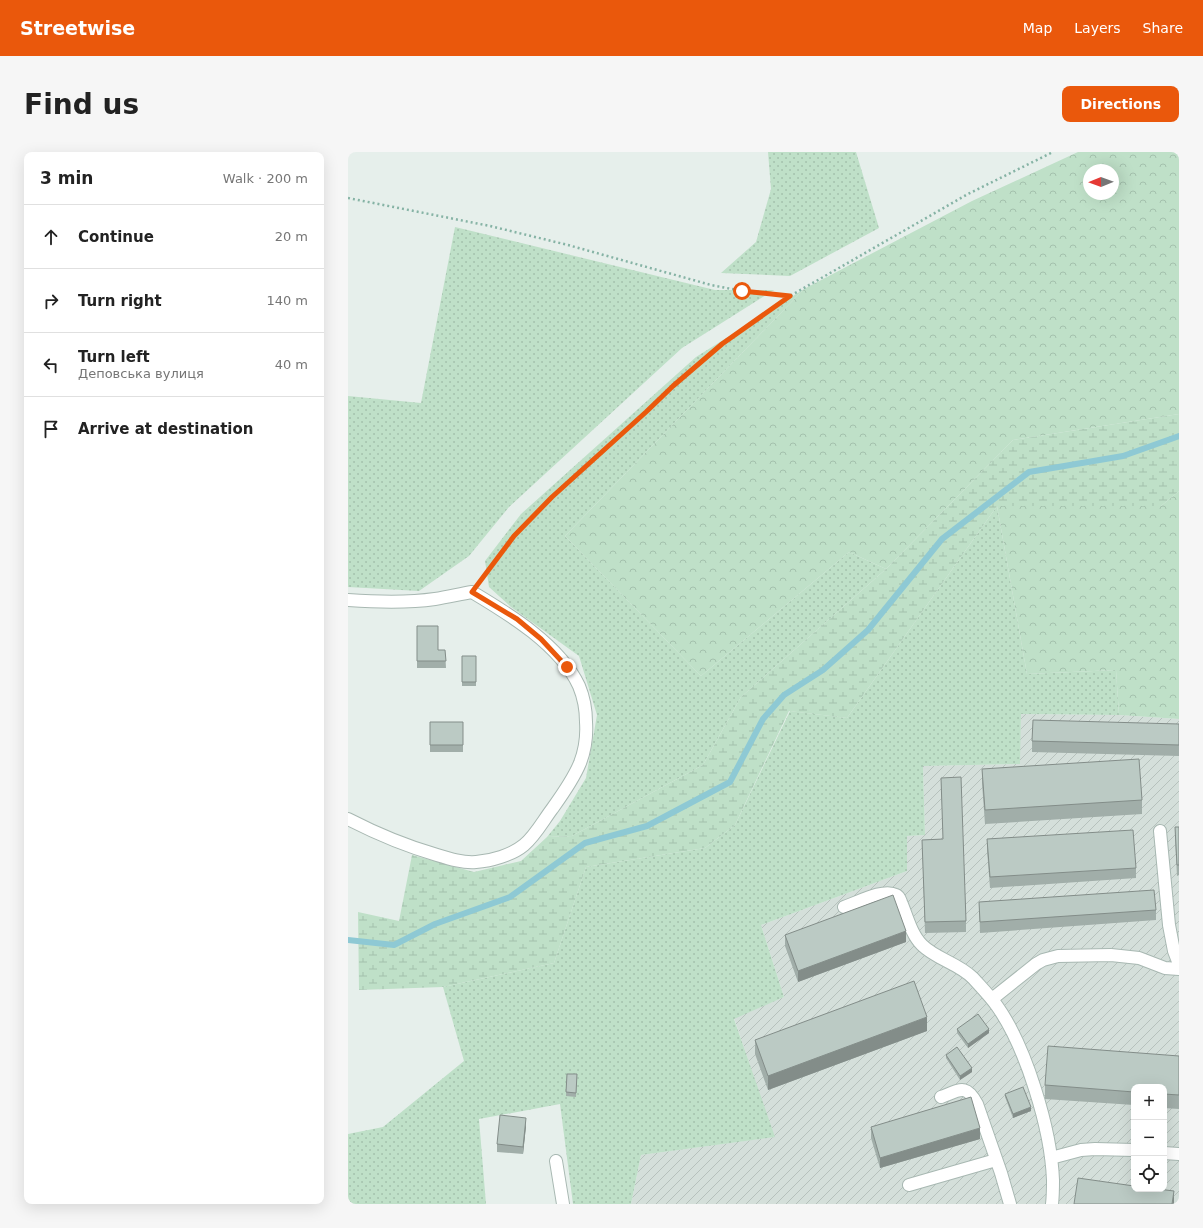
<!DOCTYPE html>
<html lang="en">
<head>
<meta charset="utf-8">
<style>
  :root { --surface:#fff; --page:#f6f6f6; --text:#222; --muted:#767676; --line:#e0e0e0; --accent:#ea580c }
  body { margin:0; font-family:"DejaVu Sans",sans-serif; background:var(--page); color:var(--text) }
  .controls { position:absolute; right:12px; bottom:12px; display:grid; overflow:hidden; border-radius:8px; box-shadow:0 4px 16px #0002 }
  .controls button { width:36px; height:36px; display:grid; place-items:center; padding:0; border:0; border-bottom:1px solid var(--line); background:var(--surface); color:var(--text); font:20px sans-serif }
  .compass { position:absolute; left:735px; top:12px; width:36px; height:36px; border-radius:50%; background:var(--surface); box-shadow:0 4px 16px #0002; rotate:269deg }
  .stop { position:absolute; width:12px; height:12px; margin:-9px; border:3px solid #ea580c; border-radius:50%; background:#fff }
  .stop.end { background:#ea580c; border-color:#fff; box-shadow:0 1px 4px #0008 }
  .list { margin:0; padding:0; list-style:none }
  h2 { display:flex; justify-content:space-between; align-items:center; height:52px; margin:0; padding:0 16px; font-size:17px }
  h2 small { font-size:13px; font-weight:400; color:var(--muted) }
  .list li { display:grid; grid-template-columns:26px 1fr auto; gap:12px; align-items:center; box-sizing:border-box; height:64px; padding:0 16px; border-top:1px solid var(--line) }
  .list b { display:block; font-size:15px; white-space:nowrap }
  .list p { margin:0; font-size:13px; white-space:nowrap; color:var(--muted) }
  .list em { font-size:13px; font-style:normal; color:var(--muted) }
  .icon { flex:none; width:22px; height:22px; fill:none; stroke:currentColor; stroke-width:2; stroke-linecap:round; stroke-linejoin:round }
  .map { position:relative; flex:none; width:831px; height:1052px; overflow:hidden; border-radius:8px }
  header { display:flex; align-items:center; gap:24px; box-sizing:border-box; height:56px; padding:0 20px; background:var(--accent); color:#fff }
  header strong { font-size:19px }
  nav { display:flex; gap:22px; margin-inline-start:auto; font-size:14px }
  .intro { display:flex; align-items:center; justify-content:space-between; box-sizing:border-box; height:96px; padding:0 24px }
  h1 { margin:0; font-size:28px }
  .button { padding:10px 18px; border-radius:8px; background:var(--accent); color:#fff; font-size:14px; font-weight:700 }
  main { display:flex; gap:24px; padding:0 24px }
  aside { flex:1; background:var(--surface); border-radius:8px; box-shadow:0 4px 16px #0002 }
  .map>svg:first-child { display:block }
  .industrial { fill:url(#industrial-furrows); fill-rule:evenodd }
  .grass { fill:url(#grass-dots) }
  .forest { fill:url(#forest-crowns); fill-rule:evenodd }
  .wetland { fill:url(#wetland-marsh) }
  .lines { fill:none; stroke-linecap:round; stroke-linejoin:round }
  .stream { stroke:#8ec9d4; stroke-width:6 }
  .minor-casing { stroke:#a8b8b2; stroke-width:14 }
  .path { stroke:#86b3a5; stroke-width:2.5; stroke-dasharray:2 3; stroke-linecap:butt }
  .minor { stroke:#fff; stroke-width:12 }
  .wall { fill:#a1aea9 }
  .shaded-wall { fill:#838d89 }
  .building { fill:#bbcac4; stroke:#838d89 }
  .route { stroke:#ea580c; stroke-width:5 }
</style>
</head>
<body>
<header>
<strong>Streetwise</strong>
<nav><a>Map</a><a>Layers</a><a>Share</a></nav>
</header>
<div class="intro"><h1>Find us</h1><a class="button">Directions</a></div>
<main>
<aside>
<h2>3 min<small>Walk · 200 m</small></h2>
<ul class="list">
<li><svg class="icon" aria-label="ahead" viewBox="0 0 24 24"><path d="M12 20V5M6 11l6-6 6 6"/></svg><div><b>Continue</b></div><em>20 m</em></li>
<li><svg class="icon" aria-label="right" viewBox="0 0 24 24"><path d="M7 20v-9h11M14 6l5 5-5 5"/></svg><div><b>Turn right</b></div><em>140 m</em></li>
<li><svg class="icon" aria-label="left" viewBox="0 0 24 24"><path d="M17 20v-9H6M10 6l-5 5 5 5"/></svg><div><b>Turn left</b><p>Деповська вулиця</p></div><em>40 m</em></li>
<li><svg class="icon" aria-label="arrive" viewBox="0 0 24 24"><path d="M6 21V4h12l-3 4 3 4H6"/></svg><div><b>Arrive at destination</b></div></li>
</ul>
</aside>
<div class="map">
<svg width="831" height="1052" viewBox="0 0 831 1052">
  <defs>
    <pattern id="industrial-furrows" width="10" height="10" patternUnits="userSpaceOnUse"><rect width="10" height="10" fill="#d4dfda"/><path d="M-1 1l2-2M0 10L10 0M9 11l2-2" fill="none" stroke="#b6c1bc"/></pattern>
    <pattern id="grass-dots" width="8" height="8" patternUnits="userSpaceOnUse"><rect width="8" height="8" fill="#bfe0c8"/><path d="M2 2h.1M6 6h.1" fill="none" stroke="#a4c1ad" stroke-width="1.8" stroke-linecap="round"/></pattern>
    <pattern id="forest-crowns" width="20" height="18" patternUnits="userSpaceOnUse"><rect width="20" height="18" fill="#bfe0c8"/><path d="M2 6a3 3 0 1 1 6 0M12 15a3 3 0 1 1 6 0" fill="none" stroke="#a4c1ad"/></pattern>
    <pattern id="wetland-marsh" width="20" height="14" patternUnits="userSpaceOnUse"><rect width="20" height="14" fill="#bfe0c8"/><path d="M1 5h8M5 5V1M11 12h8M15 12V8" fill="none" stroke="#a4c1ad"/></pattern>
  </defs>
  <rect width="100%" height="100%" fill="#e6efeb"/>
  <path class="industrial" d="M673,562l98,1 60,4v485h-548l10,-49 133,-18 -40,-119 50,-21 -23,-72 146,-54v-35l18,-1 -2,-69 96,-2zM786,935h30v102h-30z"/>
  <path class="grass" d="M420,0h88l23,76 -89,48 -69,-3 35,-31 15,-53z
    M107,75l260,63h59l-92,58 -173,159 -40,49 -50,35 -71,-4v-191l73,7z
    M456,137l-239,247 136,140 148,-124 37,17 -145,128 -38,68 -131,71 -25,1 13,-16 26,-43 11,-63 -18,-59 -68,-49 -22,-20 -4,-26 36,-47 175,-157z
    M649,354l30,168 89,-4 3,45 -98,-1 -1,50 -97,2 2,69 -18,1v35l-146,54 23,72 -50,22 41,118 -134,18 -10,49h-58l-13,-100 -81,15 7,85h-138v-70l35,-7 81,-66 -21,-74 111,-24 32,-96 119,-19 30,-23 55,-114 57,7z"/>
  <path class="forest" d="M730,0h101v262l-166,26 -127,129 -37,-17 -148,124 -136,-140 239,-247 168,-88zM741,18h24v24h-24z
    M831,339v228l-60,-4 -3,-45 -89,4 -30,-168h164z"/>
  <path class="wetland" d="M831,262v77l-18,15h-164l-150,212 -58,-7 -54,114 -30,23 -119,19 -32,96 -111,24 -84,3 -1,-78 41,9 13,-66 62,17 47,-11 26,-24 25,-1 131,-71 38,-68 145,-128 127,-129z"/>
  <g class="lines">
    <path class="stream" d="M0,788l46,5 41,-21 75,-27 75,-54 62,-17 83,-44 33,-63 21,-24 39,-25 45,-40 74,-91 87,-67 94,-16 56,-20"/>
    <g class="minor-casing">
      <path id="minor" d="M0,448c29,2 59,3 87,-1 13,-2 25,-5 37,-7 37,22 88,53 107,94 5,12 7,23 7,36 1,14 -1,28 -6,41 -7,17 -18,32 -28,46 -9,12 -17,27 -28,36 -12,10 -33,16 -48,17 -13,1 -26,-3 -39,-7 -31,-9 -60,-21 -89,-36
        M812,679l9,94 5,26 5,13
        M496,755c13,-4 39,-19 52,-12 3,1 4,4 5,7 6,14 10,32 21,43 14,14 36,18 51,33 8,9 17,18 24,28 29,41 54,123 56,174 0,8 0,16 -1,24
        M644,847l44,-35 7,-4 15,-4 53,-1 28,3 26,10 14,1
        M593,945c19,-7 25,-14 36,7l24,69 9,31
        M816,1001l15,1
        M703,1006l30,-8 14,-1 39,1
        M208,1009l7,43
        M561,1033l87,-25"/>
    </g>
    <path class="path" d="M0,46l142,28 78,19 143,40 31,6 48,5
      M134,426l32,-42 39,-39 93,-85 27,-27 49,-41 68,-48 178,-102 85,-42"/>
    <use href="#minor" class="minor"/>
  </g>
  <path class="wall" d="M69,474l21,24h7l1,18h-29z
    M114,504h14v30h-14z
    M82,570h33v30h-33z
    M831,572v32l-147,-4v-11z
    M634,617l160,31v14l-157,10 -3,-41z
    M593,626l25,143v11l-41,1 -3,-93 21,-1z
    M827,675h4v48l-2,1 -2,-38z
    M639,687l149,29v10l-146,10 -3,-38z
    M631,750l177,8v10l-176,13z
    M437,783l121,7 -108,40 -13,-36z
    M609,877l32,4 -21,15 -11,-15z
    M579,879l-159,59 -13,-36v-14z
    M598,903l26,17 -12,8 -14,-22z
    M831,904v53l-15,-1v-21h-30v18l-89,-6v-14z
    M219,922h10l-1,23 -10,-1z
    M657,942l26,17 -18,7 -8,-21z
    M178,974l-3,28 -26,-2v-8z
    M523,975l109,12 -100,29 -9,-30z"/>
  <path class="shaded-wall" d="M558,779v11l-108,40v-11z
    M579,865v14l-159,59v-14z
    M641,877v4l-21,15v-4z
    M624,916v4l-12,8v-4z
    M683,955v4l-18,7v-4z
    M178,966v8l-3,28v-7z
    M632,976v11l-100,29v-10z
    M826,1039v13h-2z"/>
  <path class="building" d="M69,474h21v24h7l1,11h-29z
    M114,504h14v26h-14z
    M685,568l146,4v21l-147,-4z
    M82,570h33v23h-33z
    M791,607l3,41 -157,10 -3,-41z
    M613,625l5,144 -41,1 -3,-82 21,-1 -2,-61z
    M827,675h4v38h-2z
    M785,678l3,38 -146,9 -3,-38z
    M806,738l2,20 -176,12 -1,-20z
    M545,743l13,36 -108,40 -13,-36z
    M566,829l13,36 -159,59 -13,-36z
    M630,862l11,15 -21,15 -11,-15z
    M700,894l131,10v39l-15,-1v-7h-30v5l-89,-7z
    M609,895l15,21 -12,8 -14,-21z
    M219,922h10l-1,19 -10,-1z
    M675,935l8,20 -18,7 -8,-20z
    M623,945l9,31 -100,30 -9,-31z
    M152,963l26,3 -3,29 -26,-3z
    M730,1026l56,8v3h24l16,2 -2,13h-98z"/>
  <g class="lines">
    <path class="route" d="M219,515l-26,-28 -24,-20 -45,-27 42,-56 38,-39 94,-85 27,-26 49,-42 68,-48 -48,-5"/>
  </g>
</svg>
<div class="controls">
<button>+</button>
<button>−</button>
<button><svg class="icon" aria-label="locate" viewBox="0 0 24 24"><circle cx="12" cy="12" r="6"/><path d="M12 2v4M12 18v4M2 12h4M18 12h4"/></svg></button>
</div>
<svg class="compass" viewBox="-18 -18 36 36"><path d="M0-13l5 13h-10z" fill="#e53935"/><path d="M0 13l5-13h-10z" fill="#767676"/></svg>
<div class="stop" style="left:394px;top:139px"></div>
<div class="stop end" style="left:219px;top:515px"></div>
</div>
</main>
</body>
</html>
